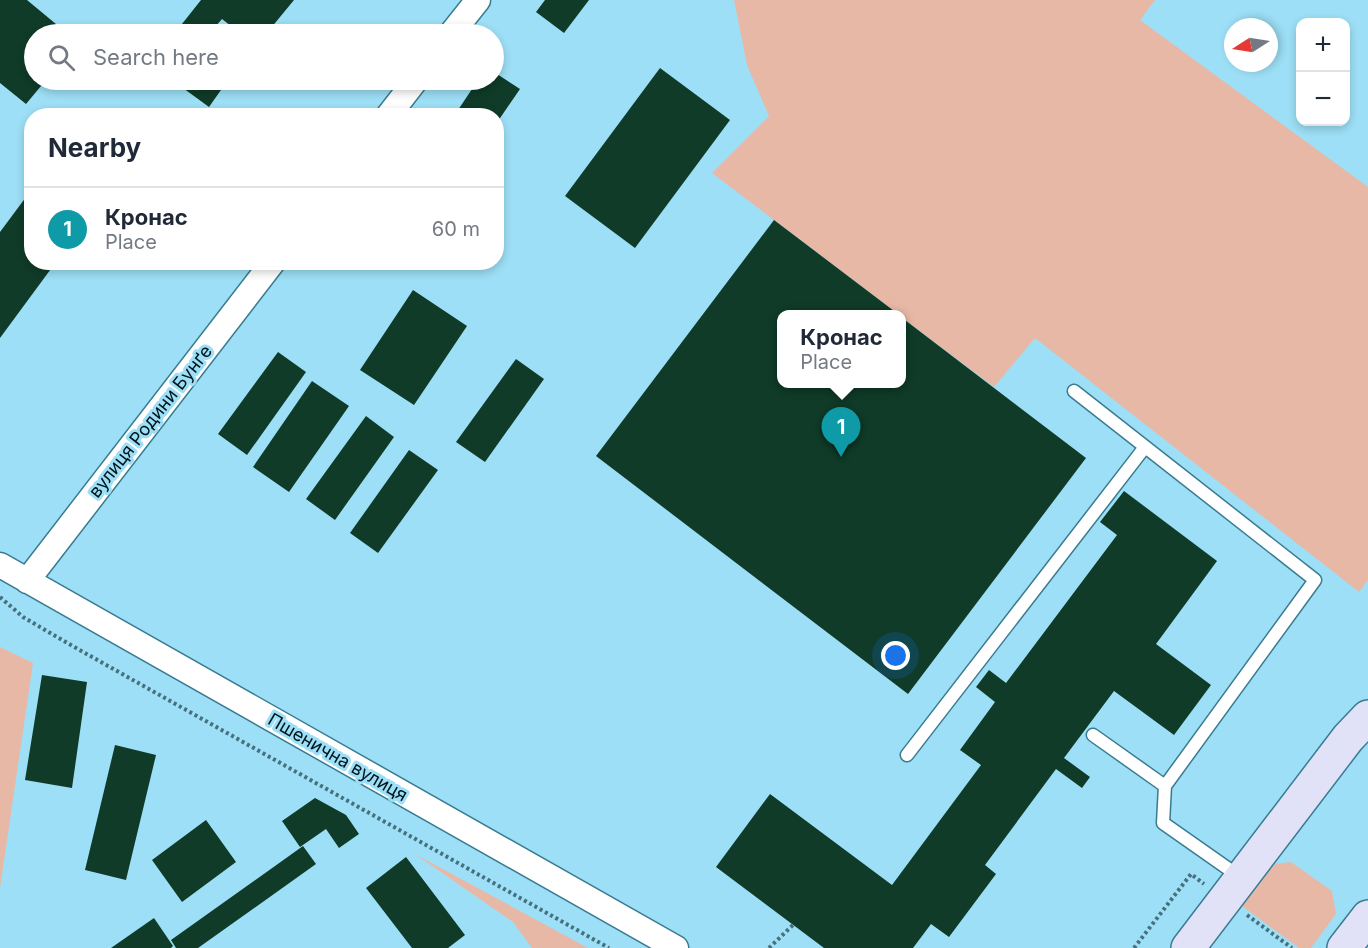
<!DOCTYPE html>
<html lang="en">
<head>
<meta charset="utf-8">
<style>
  :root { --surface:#fff; --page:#f6f6f7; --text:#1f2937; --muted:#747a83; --line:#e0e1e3; --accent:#7c3aed }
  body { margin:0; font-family:Inter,sans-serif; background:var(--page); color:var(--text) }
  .controls { position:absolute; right:18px; top:18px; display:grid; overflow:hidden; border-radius:12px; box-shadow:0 3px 9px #0003 }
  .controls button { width:54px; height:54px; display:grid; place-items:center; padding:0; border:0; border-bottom:2px solid var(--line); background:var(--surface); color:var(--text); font:30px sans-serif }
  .compass { position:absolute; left:1224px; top:18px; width:54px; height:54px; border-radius:50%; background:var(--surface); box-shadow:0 3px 9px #0003; rotate:258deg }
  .you { position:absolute; left:896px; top:656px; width:21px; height:21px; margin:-15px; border:4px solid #fff; border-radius:50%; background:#1a73e8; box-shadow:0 0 0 9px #1a73e833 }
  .badge { display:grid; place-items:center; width:39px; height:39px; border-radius:50%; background:var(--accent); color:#fff; font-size:20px; font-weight:700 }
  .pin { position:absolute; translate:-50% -50px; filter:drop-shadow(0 2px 3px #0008) }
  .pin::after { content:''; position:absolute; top:32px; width:21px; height:18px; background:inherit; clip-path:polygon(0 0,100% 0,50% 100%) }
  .popup { position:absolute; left:777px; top:310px; width:129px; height:78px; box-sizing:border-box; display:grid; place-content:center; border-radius:12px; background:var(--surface); filter:drop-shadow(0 2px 4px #0005); font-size:20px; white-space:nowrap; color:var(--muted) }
  .popup b { font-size:22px; color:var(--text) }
  .popup::after { content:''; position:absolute; left:50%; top:100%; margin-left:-12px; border:12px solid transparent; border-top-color:var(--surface) }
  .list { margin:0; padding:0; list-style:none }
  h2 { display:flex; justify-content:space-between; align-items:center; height:78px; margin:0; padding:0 24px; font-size:26px }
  h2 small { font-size:20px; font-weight:400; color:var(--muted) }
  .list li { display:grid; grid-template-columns:39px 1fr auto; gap:18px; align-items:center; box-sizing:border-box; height:84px; padding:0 24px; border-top:2px solid var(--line) }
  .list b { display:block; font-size:22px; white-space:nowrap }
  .list p { margin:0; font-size:20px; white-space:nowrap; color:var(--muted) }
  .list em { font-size:20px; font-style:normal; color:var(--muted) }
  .icon { flex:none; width:33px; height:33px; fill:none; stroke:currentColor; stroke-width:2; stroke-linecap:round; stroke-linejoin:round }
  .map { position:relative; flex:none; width:1368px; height:948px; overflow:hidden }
  .search { position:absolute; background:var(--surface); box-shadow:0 3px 9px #0003; left:24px; top:24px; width:480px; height:66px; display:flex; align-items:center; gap:15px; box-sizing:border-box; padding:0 21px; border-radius:33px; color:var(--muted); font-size:22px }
  .panel { position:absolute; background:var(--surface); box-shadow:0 3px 9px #0003; left:24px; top:108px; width:480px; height:162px; border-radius:24px }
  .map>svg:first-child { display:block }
  .green { fill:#e8b8a6 }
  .building { fill:#0f3b28 }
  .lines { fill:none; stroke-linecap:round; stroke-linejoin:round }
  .lane-casing { stroke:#3a7b90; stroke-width:15 }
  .street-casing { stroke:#3a7b90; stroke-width:27 }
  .secondary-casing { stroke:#3a7b90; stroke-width:36 }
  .path { stroke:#47707e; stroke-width:4; stroke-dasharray:3 3; stroke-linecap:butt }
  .lane { stroke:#fff; stroke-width:12 }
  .street { stroke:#fff; stroke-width:24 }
  .secondary { stroke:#e1e2f8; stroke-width:33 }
  .labels { text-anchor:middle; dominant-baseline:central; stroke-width:6; stroke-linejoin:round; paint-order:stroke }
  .street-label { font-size:18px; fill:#00141c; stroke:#9ddff6 }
</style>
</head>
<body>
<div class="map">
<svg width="1368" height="948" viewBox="0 0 1368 948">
  <rect width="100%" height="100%" fill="#9ddff6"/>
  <path class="green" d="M734,0h421l-15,20 228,167v393l-9,12 -324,-254 -41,49 -93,-70v-3h-3l-186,-141 57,-57 -22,-51z
    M0,647l33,16 -33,225z
    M415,854l173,94h-56l-19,-26z
    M1291,862l41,29 4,23 -25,34h-12l-57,-42 33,-42z"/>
  <path class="building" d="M0,0h27l41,34h-34v46h12l-20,24 -26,-21z
    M201,0h93l-28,34h-25l-19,-15 -13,15 -7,-6 -5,6h-23z
    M545,0h44l-25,33 -28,-21z
    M660,68l70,52 -95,128 -70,-52z
    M494,72l26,17 -24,35v-8h-42l24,-36h16z
    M172,80h56l-19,27z
    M32,189v73h24l-56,76v-106z
    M774,220l124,94h-117v70h120v-67l185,141 -178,236 -312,-238z
    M413,290l54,36 -53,79 -54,-35z
    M278,352l28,20 -59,83 -29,-21z
    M516,359l28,20 -59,83 -29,-20z
    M312,381l37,25 -60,86 -36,-25z
    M366,416l28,21 -59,83 -29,-21z
    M409,450l29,20 -60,83 -28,-20z
    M1124,491l93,70 -61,83 55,41 -37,50 -60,-44 -50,67 26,19 -8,11 -26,-19 -71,96 11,9 -47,63 -18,-13 -18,24h-89l-108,-81 54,-73 122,91 89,-120 -21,-15 35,-48 -19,-15 13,-17 17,13 111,-148 -17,-13z
    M42,675l45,7 -15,106 -47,-8z
    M115,745l41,10 -30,125 -41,-10z
    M315,798l31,17 13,19 -20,14 -13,-19 -26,18 -18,-26z
    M206,820l30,42 -54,40 -30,-42z
    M303,846l13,18 -118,84h-22l-5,-8z
    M406,857l59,78 -17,13h-36l-46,-60z
    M154,918l19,28 -2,2h-60z"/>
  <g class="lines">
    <g class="lane-casing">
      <path id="lane" d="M1074,391l241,189 -150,206 -2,37 77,54
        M1093,735l72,51
        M907,755l238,-308"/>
    </g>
    <g class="street-casing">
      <path id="street" d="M451,34l27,-34
        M388,116l28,-36
        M0,565l676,383
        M27,581l246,-319"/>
    </g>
    <g class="secondary-casing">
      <path id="secondary" d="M1188,948l160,-210 20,-21
        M1344,948l24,-31"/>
    </g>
    <path class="path" d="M0,597l23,20 46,27 540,304
      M1247,915l45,33
      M769,948l24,-23
      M1134,948l57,-74 13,10"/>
    <use href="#lane" class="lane"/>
    <use href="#street" class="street"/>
    <use href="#secondary" class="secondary"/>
  </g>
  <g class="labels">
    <g class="street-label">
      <text transform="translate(150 421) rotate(-52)">вулиця Родини Бунґе</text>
      <text transform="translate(338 757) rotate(30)">Пшенична вулиця</text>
    </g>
  </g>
</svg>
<div class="controls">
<button>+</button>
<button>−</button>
</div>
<svg class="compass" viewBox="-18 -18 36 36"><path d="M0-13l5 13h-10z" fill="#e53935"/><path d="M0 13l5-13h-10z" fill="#747a83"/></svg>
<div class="you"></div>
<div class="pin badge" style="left:841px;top:457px;background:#0f9aa8">1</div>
<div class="popup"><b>Кронас</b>Place</div>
<div class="search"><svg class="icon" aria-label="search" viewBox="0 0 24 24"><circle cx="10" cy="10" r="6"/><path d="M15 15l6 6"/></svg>Search here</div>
<section class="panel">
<h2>Nearby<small></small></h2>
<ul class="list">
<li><span class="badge" style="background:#0f9aa8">1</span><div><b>Кронас</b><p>Place</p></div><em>60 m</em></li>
</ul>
</section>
</div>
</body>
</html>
